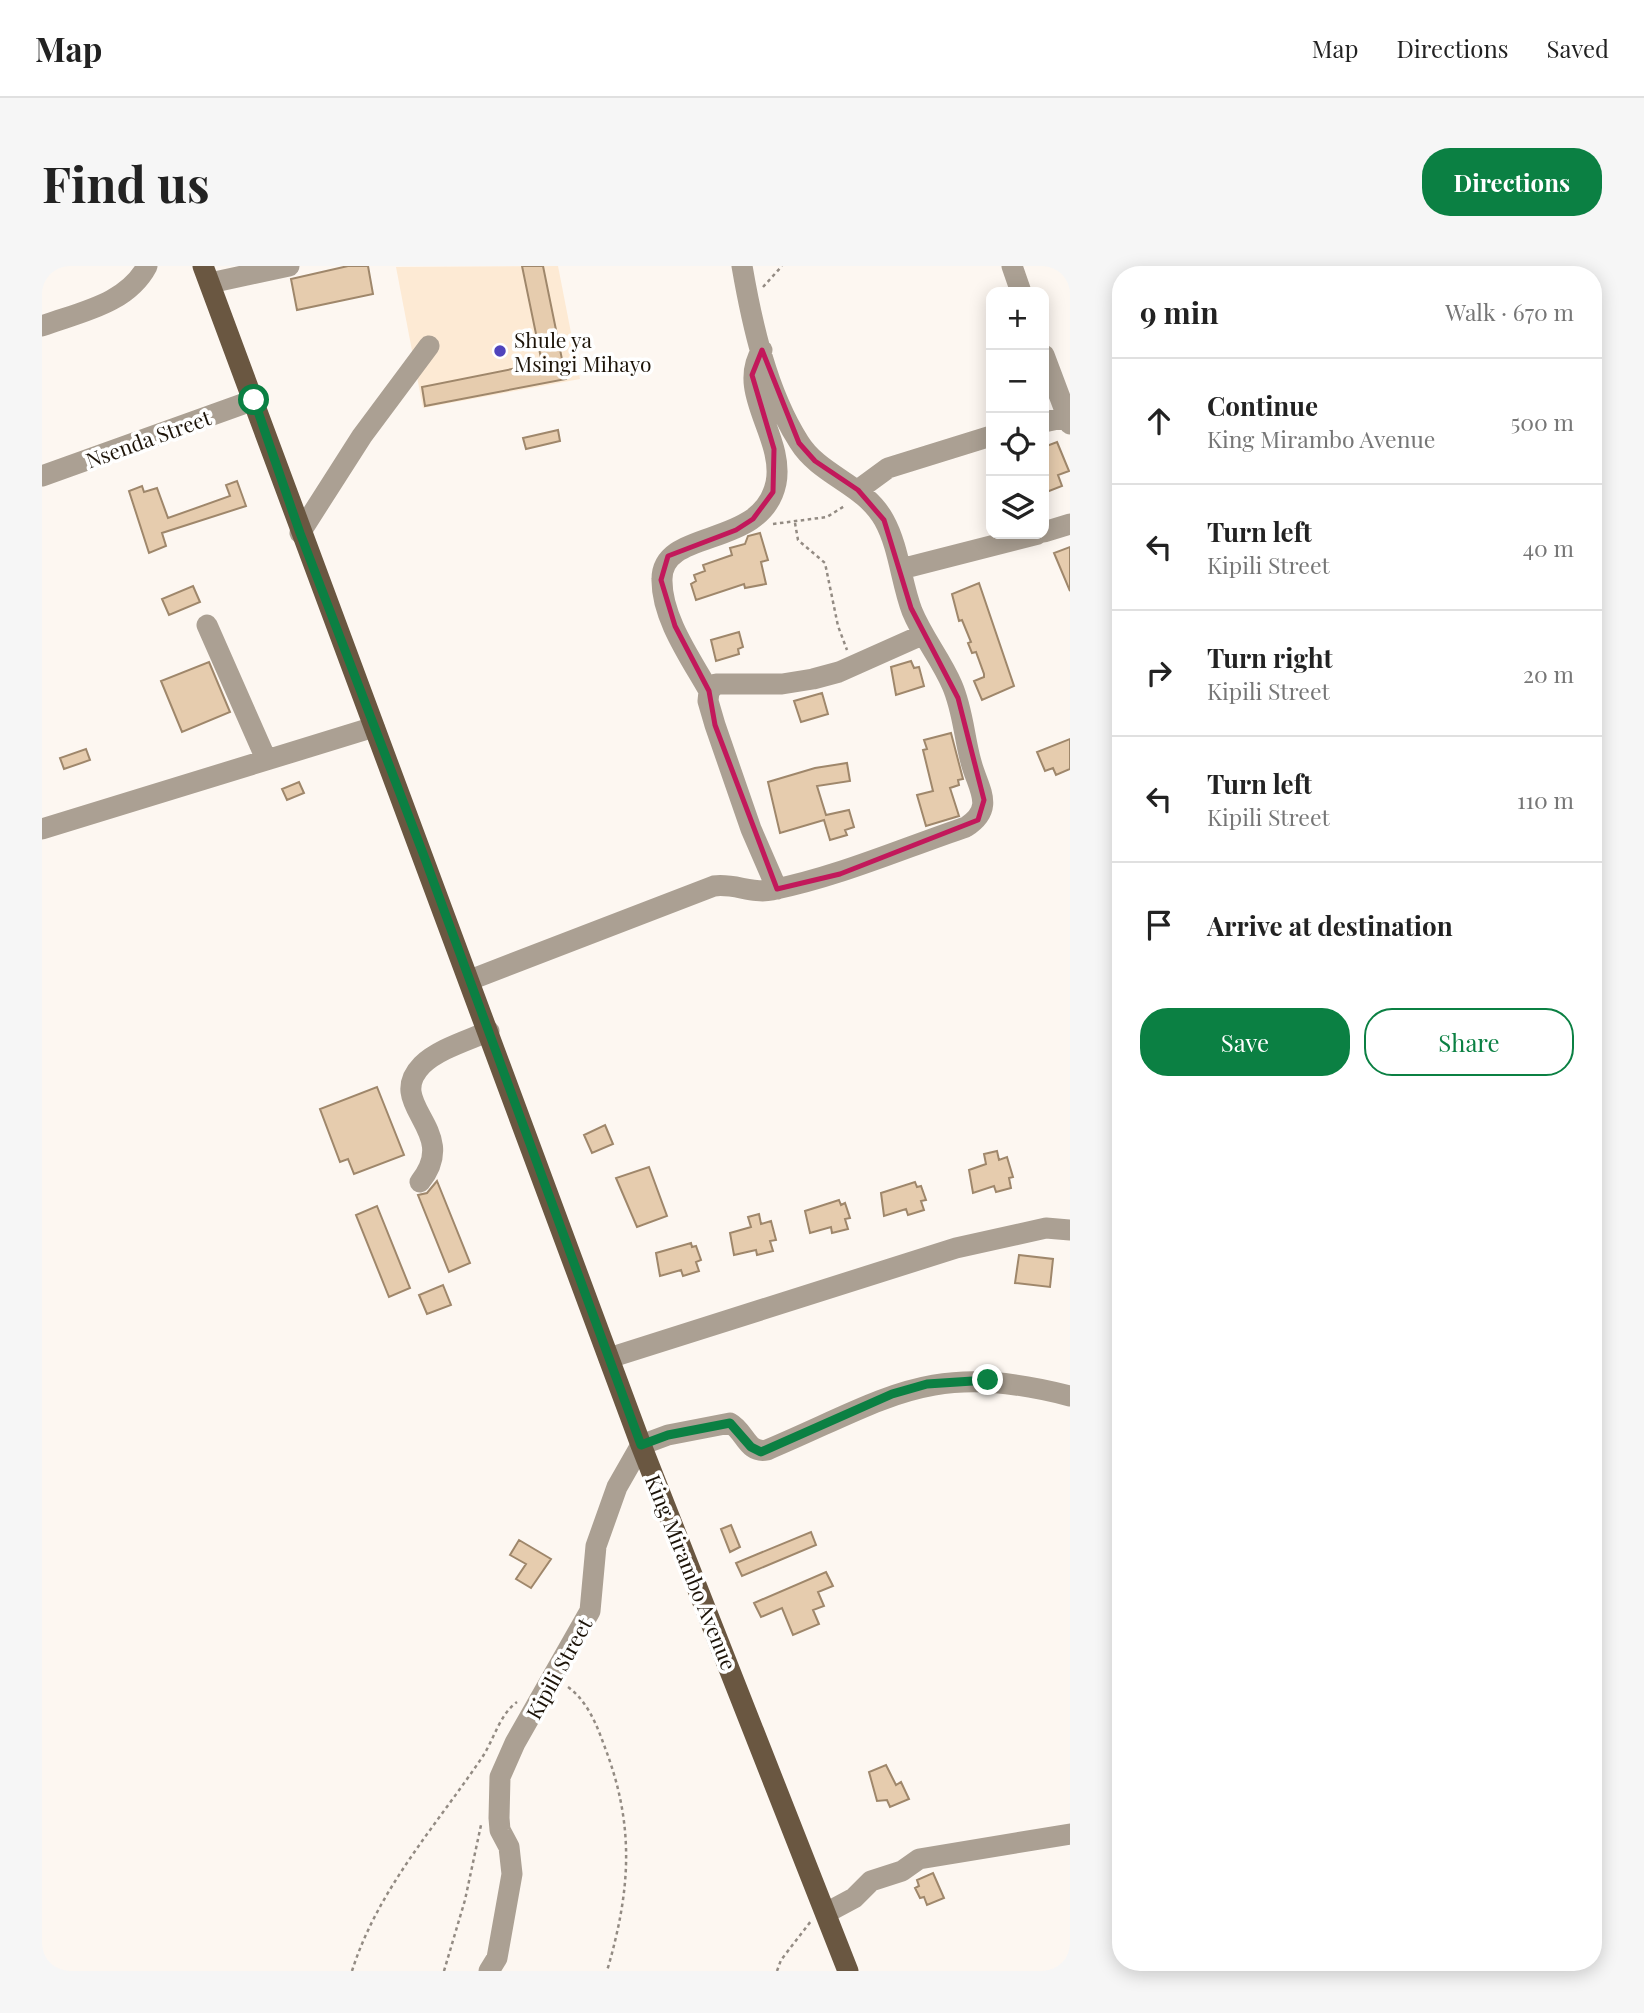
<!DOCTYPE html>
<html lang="en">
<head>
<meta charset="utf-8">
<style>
  :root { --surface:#fff; --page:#f6f6f6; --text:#222; --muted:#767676; --line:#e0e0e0; --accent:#0b8043 }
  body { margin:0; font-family:"Playfair Display",serif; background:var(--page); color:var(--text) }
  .controls { position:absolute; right:21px; top:21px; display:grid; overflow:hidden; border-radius:14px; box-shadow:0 4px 18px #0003 }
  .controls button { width:63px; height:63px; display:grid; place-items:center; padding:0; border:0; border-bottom:2px solid var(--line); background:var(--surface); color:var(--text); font:35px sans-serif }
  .stop { position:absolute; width:21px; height:21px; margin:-16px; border:5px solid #0b8043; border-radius:50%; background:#fff }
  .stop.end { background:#0b8043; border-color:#fff; box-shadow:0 2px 7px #0008 }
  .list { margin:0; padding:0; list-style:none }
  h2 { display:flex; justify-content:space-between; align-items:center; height:91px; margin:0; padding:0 28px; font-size:30px }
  h2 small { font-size:23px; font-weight:400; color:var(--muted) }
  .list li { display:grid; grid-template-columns:46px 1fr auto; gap:21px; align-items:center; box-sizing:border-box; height:126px; padding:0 28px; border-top:2px solid var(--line) }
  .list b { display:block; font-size:26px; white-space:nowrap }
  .list p { margin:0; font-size:23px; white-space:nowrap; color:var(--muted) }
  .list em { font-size:23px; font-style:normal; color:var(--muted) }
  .actions { display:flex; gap:14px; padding:21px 28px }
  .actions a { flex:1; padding:16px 0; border:2px solid var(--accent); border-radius:28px; text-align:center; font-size:24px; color:var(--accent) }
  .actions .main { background:var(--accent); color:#fff }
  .icon { flex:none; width:38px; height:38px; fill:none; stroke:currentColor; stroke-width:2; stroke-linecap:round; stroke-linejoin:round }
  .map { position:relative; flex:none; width:1028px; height:1705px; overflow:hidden; border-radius:28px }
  header { display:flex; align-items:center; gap:42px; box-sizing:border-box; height:98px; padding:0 35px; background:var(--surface); border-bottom:2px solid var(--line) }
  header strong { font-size:33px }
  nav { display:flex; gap:38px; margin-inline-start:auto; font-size:24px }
  .intro { display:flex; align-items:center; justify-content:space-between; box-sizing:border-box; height:168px; padding:0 42px }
  h1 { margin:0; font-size:49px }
  .button { padding:18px 32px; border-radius:28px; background:var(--accent); color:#fff; font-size:24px; font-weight:700 }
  main { display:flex; gap:42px; padding:0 42px }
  aside { flex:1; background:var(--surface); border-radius:28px; box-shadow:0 4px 18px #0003 }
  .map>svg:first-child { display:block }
  .built { fill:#fdead4 }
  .building { fill:#e6ccae; stroke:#9f876b; stroke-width:2 }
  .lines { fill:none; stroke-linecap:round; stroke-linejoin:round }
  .path { stroke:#938b83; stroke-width:2.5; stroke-dasharray:3.5 3.5; stroke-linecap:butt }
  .minor { stroke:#aba093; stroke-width:21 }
  .major { stroke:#6a5741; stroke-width:21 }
  .route { stroke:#0b8043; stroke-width:9 }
  .marked { fill:none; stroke:#c2185b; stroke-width:5; stroke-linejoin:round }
  .poi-dot { fill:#5044bc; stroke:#fff; stroke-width:2.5 }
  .labels { text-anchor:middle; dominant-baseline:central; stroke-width:7; stroke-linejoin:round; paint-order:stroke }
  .poi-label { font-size:21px; fill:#1d1409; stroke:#fff; text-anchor:start }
  .street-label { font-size:21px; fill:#1d1409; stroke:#fff }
</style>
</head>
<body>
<header>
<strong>Map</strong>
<nav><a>Map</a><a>Directions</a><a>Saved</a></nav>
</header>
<div class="intro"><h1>Find us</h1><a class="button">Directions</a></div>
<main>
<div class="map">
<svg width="1028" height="1705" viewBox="0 0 1028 1705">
  <rect width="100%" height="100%" fill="#fdf7f1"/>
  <path class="built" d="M516,0l22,113 -157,29 -27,-141z"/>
  <path class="building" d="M306,0h20l5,28 -76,16 -6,-31z
    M480,0h21l23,113 -141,27 -3,-19 120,-24z
    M516,164l2,11 -34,8 -3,-11z
    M1015,176l12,29 -11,4 4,11 -18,7v-46z
    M195,215l9,25 -84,27 4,13 -17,7 -20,-62 13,-5 2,6 13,-4 11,30 62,-22 -4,-11z
    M718,267l8,27 -7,2 5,22 -21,4 -1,-4 -48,16 -5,-16 5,-3 -2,-6 11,-4 -2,-6 29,-10 -2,-7 15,-4 3,-8z
    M1028,281v44l-16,-38z
    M937,317l35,103 -32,14 -8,-19 10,-4v-3l-8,-22 -4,1 -4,-10 3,-1 -9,-22 -3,1 -7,-27z
    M151,320l7,16 -31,13 -7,-16z
    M697,366l4,15 -5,2 1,5 -23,7 -5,-21z
    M869,395l3,7 5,-1 5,19 -28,9 -5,-28z
    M167,396l21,50 -48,20 -21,-51z
    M780,427l6,21 -27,8 -7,-21z
    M909,467l12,46 -5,1 1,5 -9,3 9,28 -33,10 -9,-31 16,-4 -10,-41 4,-1 -3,-9z
    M1028,473v30l-14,6 -3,-7 -8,3 -8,-19z
    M44,483l4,11 -26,9 -4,-11z
    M805,497l3,18 -33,5 9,29 23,-5 5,17 -9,3 2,5 -17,5 -6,-20 -44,13 -12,-51 47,-14z
    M257,516l5,11 -17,7 -5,-11z
    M335,821l27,68 -50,19 -6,-15 -8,3 -20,-53z
    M563,859l8,19 -21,9 -8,-18z
    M955,885l2,9 8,-3 6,20 -4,1 2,10 -15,4 -2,-6 -21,7 -4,-23 17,-6 -2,-10z
    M607,901l18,49 -30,11 -21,-49z
    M395,915l33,82 -21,9 -31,-77 9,-2z
    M873,916l2,5 4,-1 5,14 -5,1 3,9 -16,5 -2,-6 -22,7 -3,-23z
    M797,934l2,5 4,-2 5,15 -5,1 3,10 -16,4 -1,-6 -21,6 -5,-22z
    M335,940l33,82 -21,9 -33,-82z
    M717,948l2,10 10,-3 5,19 -6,1 3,10 -16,4 -1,-5 -22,5 -4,-22 21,-6 -3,-10z
    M649,977l1,4 4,-1 5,14 -5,2 3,9 -16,5 -2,-6 -21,6 -4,-23z
    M977,989l34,4 -3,28 -35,-4z
    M401,1019l8,20 -24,9 -8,-19z
    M689,1259l9,22 -10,5 -9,-23z
    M769,1266l5,13 -74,31 -6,-13z
    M477,1274l32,19 -20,29 -15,-9 10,-15 -16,-9z
    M784,1306l7,14 -15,6 6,14 -11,4 6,14 -26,11 -11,-27 -21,9 -7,-14z
    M844,1499l10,20 5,-3 8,17 -19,8 -3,-7 -10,1 -8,-29z
    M891,1607l11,25 -17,7 -3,-8 -4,1 -5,-10 4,-2 -2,-6z"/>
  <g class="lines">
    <path class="path" d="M721,21l19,-21
      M753,257l3,17 27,23 13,63 9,24
      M731,258l54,-7 19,-12
      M526,1421c19,14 28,36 36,58 31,80 27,144 3,226
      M310,1705c26,-82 84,-145 131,-215 11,-17 17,-42 34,-54
      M402,1705l21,-71 16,-75
      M735,1705l4,-11 30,-39"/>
    <path class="minor" d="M970,0l9,26
      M168,17l79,-17
      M0,60c38,-14 85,-22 105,-60
      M1002,89l26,69
      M1002,156l23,-5
      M0,210l212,-76
      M816,224l30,-22 103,-32
      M1002,266l26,-8
      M258,267l62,-97 67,-90
      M859,303l137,-35
      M165,359l59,134
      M667,425c-18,-32 -48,-74 -47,-112 0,-52 100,-29 114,-96 9,-46 -41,-91 -14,-133
      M0,563l332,-102
      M735,623l-26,-60 -36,-104 -7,-24 1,-10 7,-7h66l31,-5 26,-7 83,-37
      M428,714l244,-94c20,-3 38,8 58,4 68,-14 129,-41 194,-63 30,-19 12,-38 5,-65 -7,-25 -8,-52 -19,-77 -11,-26 -29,-47 -40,-74 -11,-29 -13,-64 -28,-91 -20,-36 -64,-44 -85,-78 -32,-50 -47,-118 -57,-176
      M378,916c42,-52 -37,-77 2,-117 16,-16 47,-25 67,-34
      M567,1092l347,-110 90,-20 24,2
      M784,1647l28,-15 17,-17 31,-10 17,-12 151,-25
      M447,1705l8,-13 15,-84 -3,-27 -9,-17 -1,-12 1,-41 15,-34 75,-132 6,-65 21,-59 24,-42 27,-10 62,-12c15,8 17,31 37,27 123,-52 163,-90 303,-54"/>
    <path class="major" d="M161,0l438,1179 207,526"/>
  </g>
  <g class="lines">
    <path class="route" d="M212,134l46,133 124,323 217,589 27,-10 62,-12 21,24 10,5 131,-58 35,-10 61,-4"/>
  </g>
  <path class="marked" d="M720,84l37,93 16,18 43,29 26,30 27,88 47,90 26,102 -6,20 -138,54 -63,15 -62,-164 -6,-34 -34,-65 -14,-46 7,-24 68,-26 17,-11 20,-27 1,-43 -22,-74z"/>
  <circle class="poi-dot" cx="458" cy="85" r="7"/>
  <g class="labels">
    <g class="poi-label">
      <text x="472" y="73">Shule ya<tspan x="472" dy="24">Msingi Mihayo</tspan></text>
    </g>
    <g class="street-label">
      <text transform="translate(106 172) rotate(-20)">Nsenda Street</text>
      <text transform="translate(650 1306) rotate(68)">King Mirambo Avenue</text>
      <text transform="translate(516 1402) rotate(-61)">Kipili Street</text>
    </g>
  </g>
</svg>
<div class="controls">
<button>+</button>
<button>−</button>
<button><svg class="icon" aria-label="locate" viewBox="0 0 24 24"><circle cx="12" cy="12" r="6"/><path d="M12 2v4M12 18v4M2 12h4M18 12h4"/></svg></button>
<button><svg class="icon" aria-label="layers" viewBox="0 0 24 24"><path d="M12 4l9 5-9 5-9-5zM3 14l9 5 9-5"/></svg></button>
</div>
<div class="stop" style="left:212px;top:134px"></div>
<div class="stop end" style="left:946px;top:1114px"></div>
</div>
<aside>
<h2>9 min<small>Walk · 670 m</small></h2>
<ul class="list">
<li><svg class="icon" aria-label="ahead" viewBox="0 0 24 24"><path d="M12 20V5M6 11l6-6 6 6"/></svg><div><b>Continue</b><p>King Mirambo Avenue</p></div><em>500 m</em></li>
<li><svg class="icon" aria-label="left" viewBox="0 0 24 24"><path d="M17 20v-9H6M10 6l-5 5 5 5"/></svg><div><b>Turn left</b><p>Kipili Street</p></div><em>40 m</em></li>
<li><svg class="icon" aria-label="right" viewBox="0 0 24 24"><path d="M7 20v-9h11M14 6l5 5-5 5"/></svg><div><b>Turn right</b><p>Kipili Street</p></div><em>20 m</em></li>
<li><svg class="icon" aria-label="left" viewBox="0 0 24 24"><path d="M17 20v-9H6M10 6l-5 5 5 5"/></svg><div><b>Turn left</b><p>Kipili Street</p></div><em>110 m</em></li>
<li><svg class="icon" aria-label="arrive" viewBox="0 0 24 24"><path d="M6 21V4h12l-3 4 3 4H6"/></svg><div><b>Arrive at destination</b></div></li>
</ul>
<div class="actions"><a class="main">Save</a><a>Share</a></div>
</aside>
</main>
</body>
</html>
